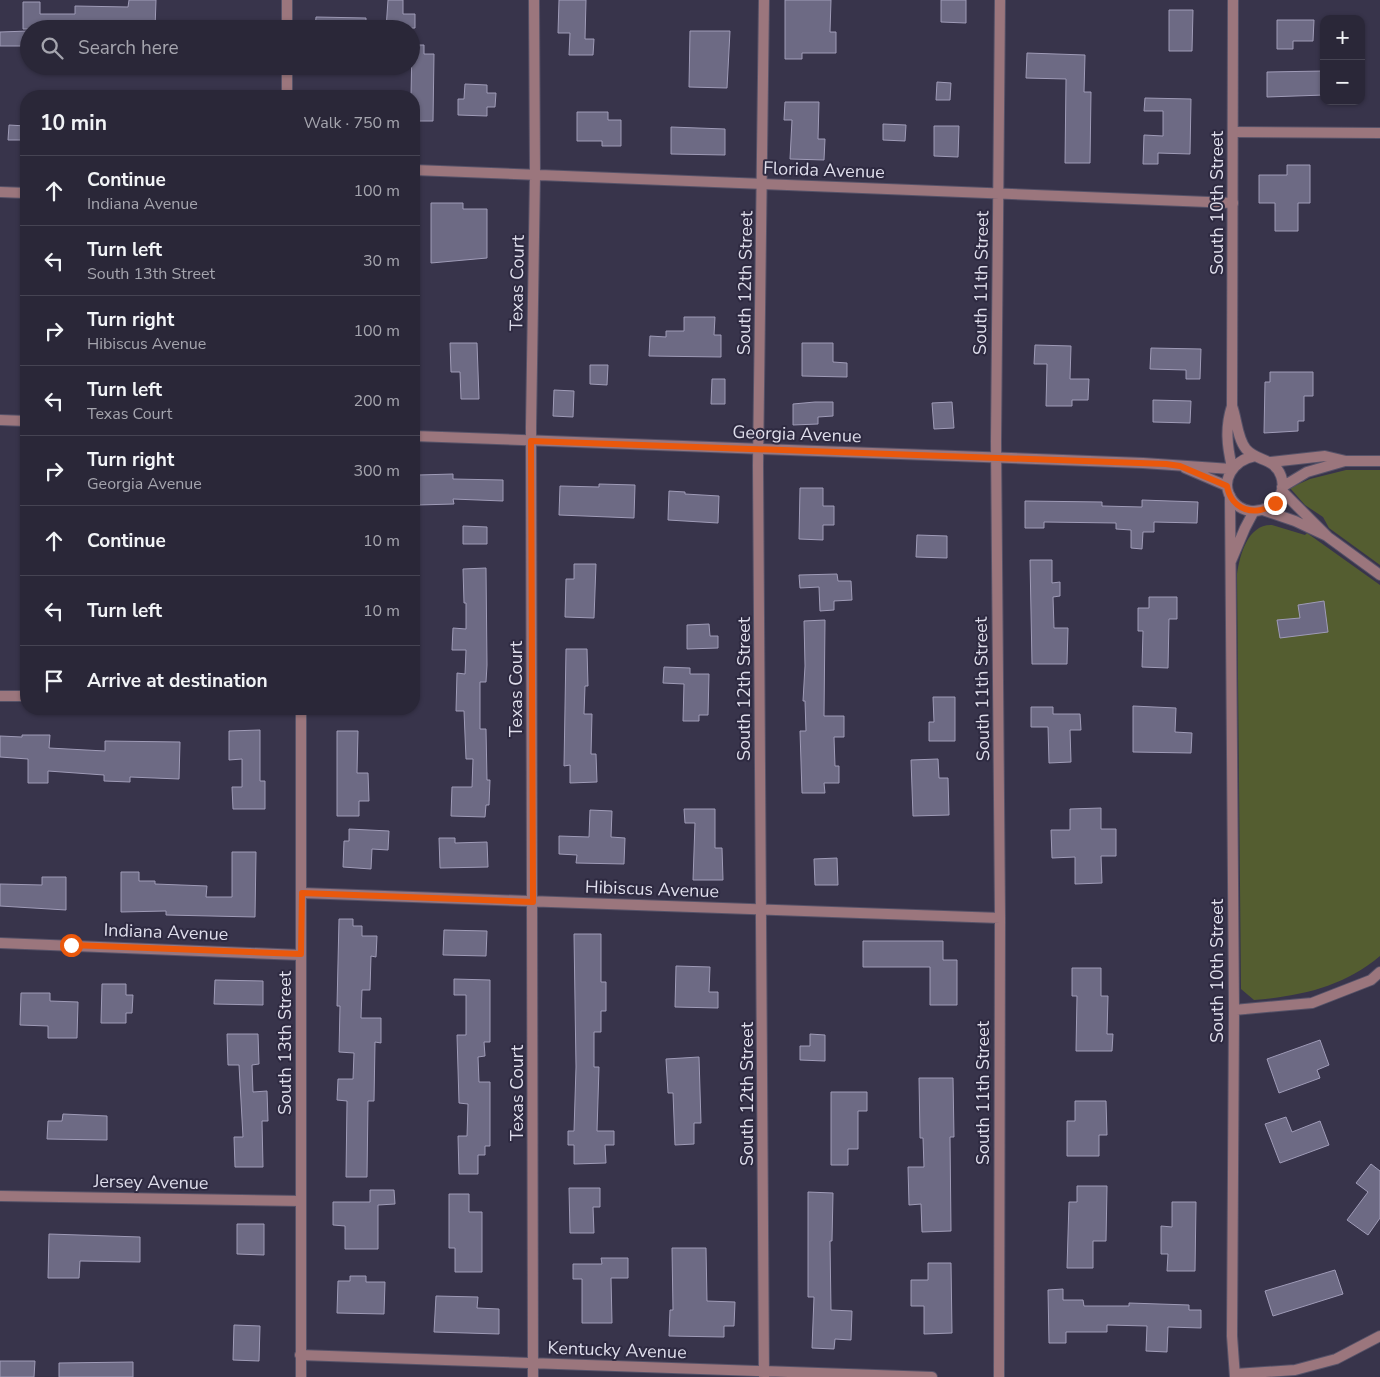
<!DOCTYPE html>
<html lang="en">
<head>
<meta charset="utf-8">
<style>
  :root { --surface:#2a2738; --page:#322f40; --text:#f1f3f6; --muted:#a5a5ae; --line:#464453 }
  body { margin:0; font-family:"Nunito Sans",sans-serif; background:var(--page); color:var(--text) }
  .controls { position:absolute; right:15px; top:15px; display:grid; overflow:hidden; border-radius:10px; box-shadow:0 1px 4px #0004 }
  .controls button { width:45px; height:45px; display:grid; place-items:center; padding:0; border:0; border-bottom:1px solid var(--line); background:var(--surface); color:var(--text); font:25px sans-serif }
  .stop { position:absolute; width:15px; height:15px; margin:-11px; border:4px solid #ea580c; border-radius:50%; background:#fff }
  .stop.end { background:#ea580c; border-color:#fff; box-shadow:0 1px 5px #0008 }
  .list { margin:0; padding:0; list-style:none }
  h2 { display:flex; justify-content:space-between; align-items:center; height:65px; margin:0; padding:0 20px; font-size:21px }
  h2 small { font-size:16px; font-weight:400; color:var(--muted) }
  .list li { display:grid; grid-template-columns:32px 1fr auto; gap:15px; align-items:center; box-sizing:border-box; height:70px; padding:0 20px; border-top:1px solid var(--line) }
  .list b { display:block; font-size:19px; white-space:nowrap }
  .list p { margin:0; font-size:16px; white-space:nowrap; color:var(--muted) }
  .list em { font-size:16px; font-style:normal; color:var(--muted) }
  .icon { flex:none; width:28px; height:28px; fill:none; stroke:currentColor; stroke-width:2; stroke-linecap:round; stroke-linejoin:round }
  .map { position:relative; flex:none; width:1380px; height:1377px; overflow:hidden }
  .search { position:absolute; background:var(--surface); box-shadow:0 1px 4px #0004; left:20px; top:20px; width:400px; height:55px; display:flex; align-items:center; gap:12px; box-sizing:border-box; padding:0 18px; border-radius:28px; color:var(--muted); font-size:19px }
  .panel { position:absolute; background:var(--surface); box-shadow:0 1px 4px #0004; left:20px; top:90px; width:400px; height:625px; border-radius:20px }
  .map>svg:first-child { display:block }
  .green { fill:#545d30 }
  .building { fill:#6d6a84; stroke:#9f9bb7 }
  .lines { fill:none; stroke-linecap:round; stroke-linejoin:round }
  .minor-casing { stroke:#565268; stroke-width:12 }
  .tertiary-casing { stroke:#565268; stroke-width:12 }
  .minor { stroke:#9b767d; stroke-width:10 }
  .tertiary { stroke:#9b767d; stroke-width:10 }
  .route { stroke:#ea580c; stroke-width:6 }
  .labels { text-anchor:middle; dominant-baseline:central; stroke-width:4; stroke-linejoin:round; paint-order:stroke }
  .street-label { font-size:18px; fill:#deddeb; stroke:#2e2a41 }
</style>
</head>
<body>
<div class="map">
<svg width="1380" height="1377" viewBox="0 0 1380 1377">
  <rect width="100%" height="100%" fill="#38344b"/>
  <path class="green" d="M1346,470h34v95l-51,-37 -6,-11 -18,-12 -15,-17 20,-9z
    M1272,525l33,10 2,-2 73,52v371c-37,31 -79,40 -126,44l-13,-11 -4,-415c3,-20 11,-50 35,-49z"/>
  <path class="building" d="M129,0h27l-1,29h-132v-27h17v12h35v-8l53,1z
    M388,0h15v14h12v14l-29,1z
    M559,0h27l-1,39h9l-1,16h-24l1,-22h-12z
    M785,0h46l-1,32h6v21h-34v6h-17z
    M941,0h25v23l-25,-1z
    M1169,10h24l-1,41h-23z
    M316,17l50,1v11h-51z
    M1277,20h37l-1,21h-20v8h-16z
    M29,31v15h-29v-14z
    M690,31h40l-3,57 -38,-1z
    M412,45h12v9h10l-1,67h-19v-25h-3z
    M1027,53l58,2 -1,37h7l-1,71h-25l1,-84 -40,-1z
    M1324,71v24l-57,2v-25z
    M937,82l14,1 -1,17h-14z
    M465,84l22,1v8h9l-1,14h-8v9l-29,-1v-16h6z
    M1145,98l46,1 -1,55 -32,-1v11h-15l1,-29 19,1v-25h-19z
    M785,102h34l-1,37h7l-1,21 -34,-1 2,-39h-8z
    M577,112h31v8h13v26h-19v-5h-25z
    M883,124l23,1 -1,16 -22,-1z
    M9,125l17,1v14h-18z
    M934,126h25l-1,31 -24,-1z
    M671,127l54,2v26l-54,-1z
    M1287,165h23v38h-12v28h-23v-28h-16v-28h28z
    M431,203h32v6h24v49l-56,5z
    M684,317h31l-1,18h7v22l-72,-1 1,-20 16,1v-6h18z
    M450,343h27l2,56h-18l-1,-27h-9z
    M802,343h31v19l14,1v14l-45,-1z
    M1035,345l36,1 -1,33h19l-1,21h-16v6h-26l1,-42h-13z
    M1151,348l50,1 -1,30h-14v-9l-36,-1z
    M590,365h18l-1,20 -17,-1z
    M1270,372h43v24h-9v25h-6v10l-34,2 1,-51h5z
    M712,379h13v25h-14z
    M554,390l20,1 -1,26 -20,-1z
    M1153,400l38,1 -1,22 -37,-1z
    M815,402h18v14l-15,1v7l-25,1v-21z
    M952,402l2,26 -20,1 -2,-26z
    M453,474v5l50,1v21l-50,-2 1,5 -36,1v-30z
    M599,484l36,1 -1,33 -75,-3 1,-29 39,1z
    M800,488h23v18h11v19h-11v15l-24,-1z
    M669,491l16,1v2l34,2 -1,27 -50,-3z
    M1142,500l56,2 -1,21 -43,-1v10h-11l-1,17 -11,-1v-18l-15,-1v-6l-72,-1v6h-19v-27l77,1v4l40,1z
    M463,526l24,1v17h-24z
    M917,535l30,1v22l-31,-1z
    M1030,560h22v23l8,-1v14l-7,1 1,31h14l-1,36h-35z
    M574,564h22l-2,54 -29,-1 1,-38h8z
    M486,568l1,97 -1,17h-6v47h6l1,51h3l-1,25h-3l-1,12 -34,-1 1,-29h20l1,-28h-7l-2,-48h-8l1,-38 8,1 1,-24h-14l1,-22 13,1v-26h-2l-1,-34z
    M837,574l1,7h13l1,19 -18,1v9l-14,1 -1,-24 -19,1 -1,-13z
    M1149,597h28v22h-8l-1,49 -26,-1 1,-36h-5v-23h11z
    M1324,601l4,31 -48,6 -3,-18 23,-2 -2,-13z
    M825,620l-1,96h20v21h-10l1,29h4v17h-15l1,10h-23l-2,-62h6l-1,-30h-2l2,-35 -1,-45z
    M709,624l1,12h8v12l-31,1v-24z
    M566,649h21l1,37h-3l-1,28h8l-1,40h5l1,28 -27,1v-18l-6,1z
    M664,667l26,1v6h19l-1,41h-9v6h-16l1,-37 -21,-1z
    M933,697h22v44h-26v-19h5z
    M1133,706l43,2 -1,24 17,1 -1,20 -58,-1z
    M1031,707h22v7h27l1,16h-11l1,32 -22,1 -1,-36h-17z
    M260,730v51h5v28h-32l-1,-22h10v-28l-13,1v-29z
    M337,731h21l-1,42h11l1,28h-10v15h-22z
    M22,735h28l-1,13 56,3v-10l75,1 -1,37 -49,-2v5l-26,-1v-6l-56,-4v12h-20v-24l-28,-2v-21l22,1z
    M938,759l1,19h9l1,37 -36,1 -2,-56z
    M1101,808v21h15v27h-15l1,27 -27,1v-27l-23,1 -1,-28h19v-21z
    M684,809h31v39h7l1,32h-30l2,-57h-10z
    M590,810l22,1 -1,26 14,1 -1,26 -48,-1 1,-8 -18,-1v-18l30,1z
    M349,829l40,2 -1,19 -16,-1 -1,20 -28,-2 1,-26h5z
    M439,838h16v5l32,-1 1,25 -48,1z
    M232,852h24l-1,65 -89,-2v-4l-45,1v-40h18v9h16v3l52,2 -1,11h26z
    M837,858l1,27h-23l-1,-26z
    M42,877h24v33l-66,-4v-22l42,1z
    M339,919h14v7h9v10h15l-1,21 -5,-1 -1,34h-8l-1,28h20v25l-6,-1 -1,59h-6l-1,76h-21l1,-76 -10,-1 1,-21h15l1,-26 -15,-1 1,-46h-3z
    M444,930l43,1 -1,25 -43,-1z
    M574,934h27v48h5v29h-5v21h-7v35h5l-2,64h17v14h-9l1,18 -32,1v-19h-6v-14h6l2,-64z
    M863,941h80v19h14v45h-27v-38h-67z
    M676,966l34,1 -1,25h9v16l-43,-1z
    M1072,968h29v28h7l-1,38h6l-1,17h-36l1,-55h-5z
    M454,979l36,1v62h-6l1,14 -7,1 1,25h11v64h-5v9h-7v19h-19l-1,-38h9l1,-32 -9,-1 -2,-68h9v-40h-12z
    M215,980l48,1v24l-49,-1z
    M102,984h24v11h7l-1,18h-6v10h-25z
    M21,993h29v8l28,1 -1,36h-29v-12l-28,-1z
    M227,1034h31l1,30 -7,1 1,27 14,-1 1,30h-6l1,46h-28l-1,-30h9l-4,-72h-11z
    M810,1034l15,1v26l-25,-1v-14h10z
    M1320,1040l9,25 -12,5 3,8 -41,15 -12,-34z
    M699,1057l2,66h-7v21l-19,1 -2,-52h-5l-2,-34z
    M919,1078h34l1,59h-4l1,94 -29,1 -1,-28 -12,1 -1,-38h16l-1,-29h-3z
    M831,1092h36v19h-9v38h-10v16h-17z
    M1075,1101h31l1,34h-8v21h-32v-35h8z
    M63,1114l44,2v24l-60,-1 1,-18h14z
    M1286,1117l6,15 28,-11 9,24 -49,18 -15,-39z
    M1371,1164l9,7v47l-12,17 -21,-15 21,-28 -12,-9z
    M1077,1186h30l-1,55h-13v27h-26l2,-66h8z
    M569,1188h31v19h-7l1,26h-24z
    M370,1190h24l1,14 -17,1v44h-33v-23l-12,-1v-23h37z
    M808,1192l25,1 -1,48h-2l1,69 21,1 -1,29 -16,-1 -1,10 -22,-1 2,-51h-6z
    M449,1194h20v18h13v60h-27v-24h-6z
    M1172,1202h24l-1,69h-28l1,-17h-7v-28l11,1z
    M237,1224h27v31l-27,-1z
    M49,1234l91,3v25l-60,-1 -1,17h-31z
    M672,1248h34l1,53 28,1 -1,24h-10v11l-55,-1 1,-26h3z
    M601,1258h27v20h-17l1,45h-30v-44h-9v-15h29z
    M928,1263h23l1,70 -28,1v-28h-13v-26h17z
    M1335,1270l8,24 -70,22 -8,-25z
    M350,1276h16v6h19l-1,32 -47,-1 1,-32h12z
    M1063,1289v11h20l1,6h45v-3l60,2v5h12v18l-33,-1 -1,25 -21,-1 1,-25 -40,-1v7h-41v11h-17l-1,-53z
    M436,1296l42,1 -1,11 22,1v25l-65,-2z
    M234,1325l26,1 -1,35 -26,-1z
    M0,1361h35l-1,16h-34z
    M133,1362v15h-74v-14z"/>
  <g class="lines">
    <g class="minor-casing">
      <path id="minor" d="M764,0l-6,465 6,912
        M1233,132l147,1
        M414,170l819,33
        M0,192l26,1
        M1230,496l4,514 -2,326 3,41
        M1231,561l14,-33 9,-17
        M0,696h26
        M302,893l698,25
        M0,943l301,12
        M1234,1010l78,-7 59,-23 9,-8
        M0,1196l301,5
        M300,1355l632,22
        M1235,1374l60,-4 41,-11 44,-23
        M533,1377l-2,-950 4,-252 -1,-175
        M999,1377l1,-459 -4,-476 4,-442"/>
    </g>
    <g class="tertiary-casing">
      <path id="tertiary" d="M1233,0l-1,406c5,13 5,32 14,43 11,13 28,8 35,27 10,28 -30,48 -48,25 -15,-20 1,-41 22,-45
        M287,29v-29
        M287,66v30
        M1232,406c-7,21 -5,40 0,61
        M0,420l26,1
        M414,436l729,27 88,6
        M1271,462l54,-6 21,5h34
        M1185,468l42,18
        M1282,487l25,-15 38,-11
        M1282,491l46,46 52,38
        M1263,510l32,11 32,15
        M301,1377v-668"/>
    </g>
    <use href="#minor" class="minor"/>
    <use href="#tertiary" class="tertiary"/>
  </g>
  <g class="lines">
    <path class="route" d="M71,945l230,9 1,-61 231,9 -2,-461 635,23 14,2 47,20c4,24 29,32 48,17"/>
  </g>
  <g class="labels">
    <g class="street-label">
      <text transform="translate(824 170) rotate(2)">Florida Avenue</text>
      <text transform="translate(1217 203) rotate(-90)">South 10th Street</text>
      <text transform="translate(517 283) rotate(-89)">Texas Court</text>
      <text transform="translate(745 283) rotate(-89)">South 12th Street</text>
      <text transform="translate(981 283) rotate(-89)">South 11th Street</text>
      <text transform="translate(797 434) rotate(2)">Georgia Avenue</text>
      <text transform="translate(516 689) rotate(-90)">Texas Court</text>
      <text transform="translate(744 689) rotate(-90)">South 12th Street</text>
      <text transform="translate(982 689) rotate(-91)">South 11th Street</text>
      <text transform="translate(652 889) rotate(2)">Hibiscus Avenue</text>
      <text transform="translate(166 932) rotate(2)">Indiana Avenue</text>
      <text transform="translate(1217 971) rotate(-90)">South 10th Street</text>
      <text transform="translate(285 1043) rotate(-90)">South 13th Street</text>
      <text transform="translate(517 1093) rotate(-90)">Texas Court</text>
      <text transform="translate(983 1093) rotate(-90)">South 11th Street</text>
      <text transform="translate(747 1094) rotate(-90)">South 12th Street</text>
      <text transform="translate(151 1182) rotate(1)">Jersey Avenue</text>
      <text transform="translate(617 1350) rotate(2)">Kentucky Avenue</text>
    </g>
  </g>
</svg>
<div class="controls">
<button>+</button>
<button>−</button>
</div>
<div class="stop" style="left:71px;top:945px"></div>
<div class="stop end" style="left:1275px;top:503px"></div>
<div class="search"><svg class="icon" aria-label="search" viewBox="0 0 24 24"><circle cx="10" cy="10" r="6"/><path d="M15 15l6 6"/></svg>Search here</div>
<section class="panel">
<h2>10 min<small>Walk · 750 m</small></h2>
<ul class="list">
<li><svg class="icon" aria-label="ahead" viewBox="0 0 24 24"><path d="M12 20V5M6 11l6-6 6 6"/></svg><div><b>Continue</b><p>Indiana Avenue</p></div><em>100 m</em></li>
<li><svg class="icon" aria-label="left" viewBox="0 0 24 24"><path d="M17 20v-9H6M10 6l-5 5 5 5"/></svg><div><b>Turn left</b><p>South 13th Street</p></div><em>30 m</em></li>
<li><svg class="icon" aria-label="right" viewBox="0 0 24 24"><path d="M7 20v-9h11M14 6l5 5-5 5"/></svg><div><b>Turn right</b><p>Hibiscus Avenue</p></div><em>100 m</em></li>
<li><svg class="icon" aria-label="left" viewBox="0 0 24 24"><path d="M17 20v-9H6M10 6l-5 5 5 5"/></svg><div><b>Turn left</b><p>Texas Court</p></div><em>200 m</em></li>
<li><svg class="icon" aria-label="right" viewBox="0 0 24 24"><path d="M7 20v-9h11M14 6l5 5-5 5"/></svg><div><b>Turn right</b><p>Georgia Avenue</p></div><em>300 m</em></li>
<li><svg class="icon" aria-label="ahead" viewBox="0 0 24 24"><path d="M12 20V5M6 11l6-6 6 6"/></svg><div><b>Continue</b></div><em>10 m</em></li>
<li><svg class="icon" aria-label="left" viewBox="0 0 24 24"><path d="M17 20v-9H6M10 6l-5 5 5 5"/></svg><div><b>Turn left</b></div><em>10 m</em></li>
<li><svg class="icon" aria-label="arrive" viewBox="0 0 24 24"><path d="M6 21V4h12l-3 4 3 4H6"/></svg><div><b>Arrive at destination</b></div></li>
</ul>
</section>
</div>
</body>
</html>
